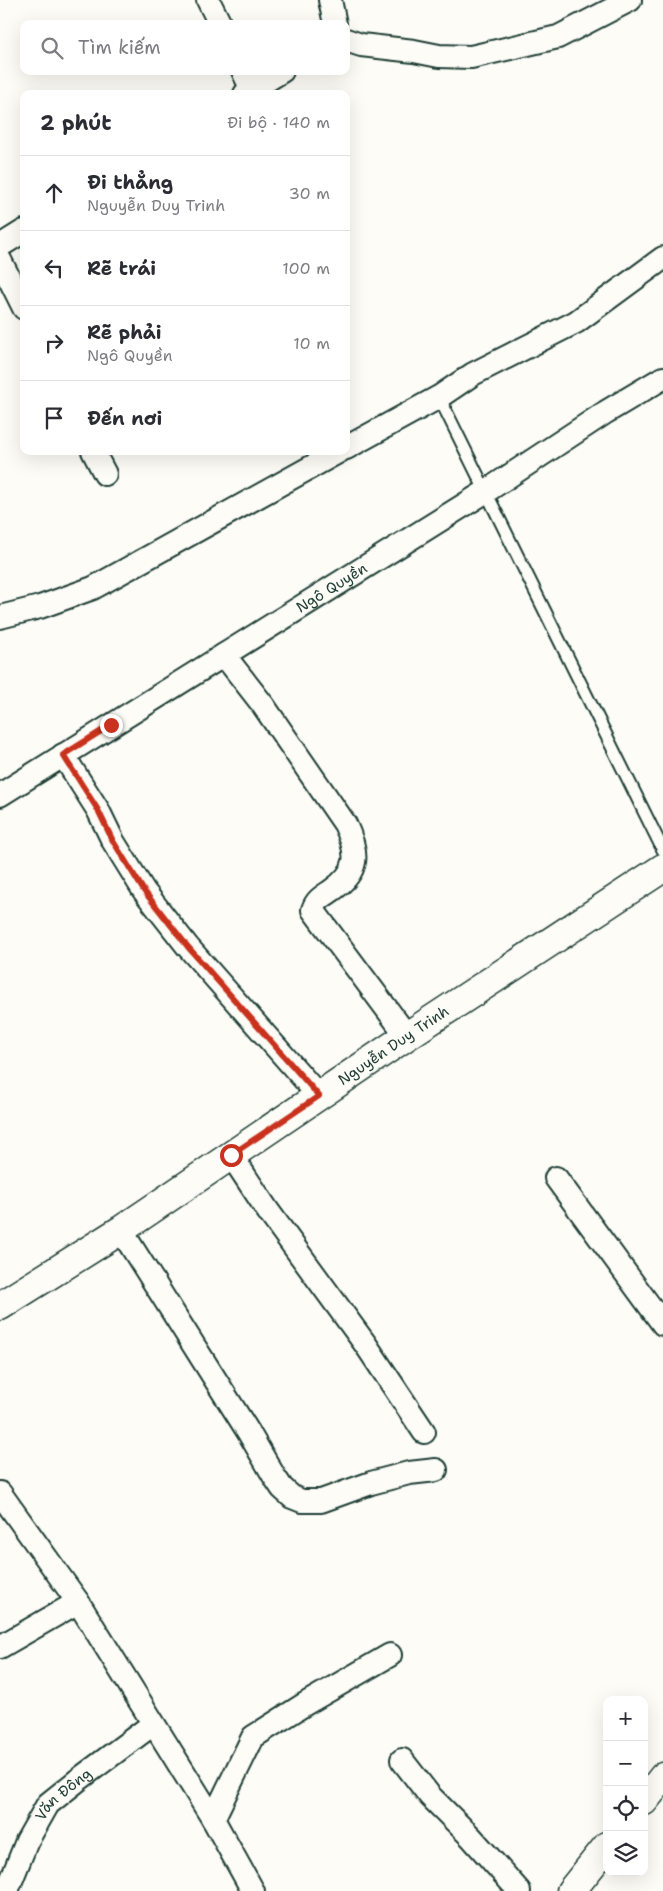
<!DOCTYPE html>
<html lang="vi">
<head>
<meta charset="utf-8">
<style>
  :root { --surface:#fff; --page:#f7f7f7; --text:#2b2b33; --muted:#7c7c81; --line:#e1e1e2 }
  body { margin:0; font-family:"Shantell Sans",sans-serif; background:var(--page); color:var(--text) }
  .controls { position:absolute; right:15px; bottom:15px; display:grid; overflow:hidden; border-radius:10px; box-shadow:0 5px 20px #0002 }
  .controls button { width:45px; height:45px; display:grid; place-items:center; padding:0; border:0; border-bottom:1px solid var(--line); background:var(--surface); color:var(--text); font:25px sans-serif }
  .stop { position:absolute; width:15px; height:15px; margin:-11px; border:4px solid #c8321e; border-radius:50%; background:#fff }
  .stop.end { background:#c8321e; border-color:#fff; box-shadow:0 1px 5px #0008 }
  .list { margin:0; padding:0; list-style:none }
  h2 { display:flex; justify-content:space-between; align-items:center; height:65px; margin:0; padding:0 20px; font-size:21px }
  h2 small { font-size:16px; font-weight:400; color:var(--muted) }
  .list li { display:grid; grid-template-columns:32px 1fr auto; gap:15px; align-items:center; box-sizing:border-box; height:75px; padding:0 20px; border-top:1px solid var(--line) }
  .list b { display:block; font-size:19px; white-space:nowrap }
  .list p { margin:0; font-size:16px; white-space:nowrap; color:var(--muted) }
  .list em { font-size:16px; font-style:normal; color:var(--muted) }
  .icon { flex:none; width:28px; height:28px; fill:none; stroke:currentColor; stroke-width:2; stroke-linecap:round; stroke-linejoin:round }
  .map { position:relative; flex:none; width:663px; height:1891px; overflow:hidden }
  .search { position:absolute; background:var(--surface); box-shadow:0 5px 20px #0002; left:20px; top:20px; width:330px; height:55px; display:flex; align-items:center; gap:12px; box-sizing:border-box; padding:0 18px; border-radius:10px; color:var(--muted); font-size:19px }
  .panel { position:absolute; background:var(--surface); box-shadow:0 5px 20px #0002; left:20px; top:90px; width:330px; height:365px; border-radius:10px }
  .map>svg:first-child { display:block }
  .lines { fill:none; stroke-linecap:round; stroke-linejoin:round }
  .service-casing { stroke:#1f3d34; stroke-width:15 }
  .minor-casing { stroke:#1f3d34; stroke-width:26 }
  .tertiary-casing { stroke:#1f3d34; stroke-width:31 }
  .service { stroke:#fdfcf7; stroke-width:11 }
  .minor { stroke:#fdfcf7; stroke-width:22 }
  .tertiary { stroke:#fdfcf7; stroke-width:28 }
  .route { stroke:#c8321e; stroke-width:6 }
  .labels { text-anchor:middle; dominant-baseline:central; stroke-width:4; stroke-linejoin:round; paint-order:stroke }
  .street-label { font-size:15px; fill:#1f3d34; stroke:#fdfcf7 }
</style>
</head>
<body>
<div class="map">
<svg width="663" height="1891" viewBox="0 0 663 1891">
  <rect width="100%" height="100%" fill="#fdfcf7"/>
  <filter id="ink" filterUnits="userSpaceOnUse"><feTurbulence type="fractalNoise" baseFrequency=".02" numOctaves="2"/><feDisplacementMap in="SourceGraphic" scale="10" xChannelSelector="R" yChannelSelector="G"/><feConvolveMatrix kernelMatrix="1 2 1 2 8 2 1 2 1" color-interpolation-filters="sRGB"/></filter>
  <g filter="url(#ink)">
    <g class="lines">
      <g class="service-casing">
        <path id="service" d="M439,397l224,453"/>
      </g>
      <g class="minor-casing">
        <g id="minor">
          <path d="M208,0l12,24"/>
          <path d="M330,0l5,24"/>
          <path d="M346,40l15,5 53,6 25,5 32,1 87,-20 72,-37"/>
          <path d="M243,71l9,19"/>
          <path d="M245,94l37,-23"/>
          <path d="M0,246l24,-15"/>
          <path d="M0,260l24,48"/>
          <path d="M346,448l93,-51 34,-23 103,-52 87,-64"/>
          <path d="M93,451l12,23"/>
          <path d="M0,617l40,-10 53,-19 247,-137"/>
          <path d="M224,655l39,50 82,119c14,30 15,47 -14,67 -9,6 -15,9 -18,19l94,126"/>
          <path d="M63,755l35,55 15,31 31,50 44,56 131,149"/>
          <path id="s1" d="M0,795l485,-303 121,-80 57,-34"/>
          <path d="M231,1155l37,56 98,134 58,87"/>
          <path d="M556,1178l107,146"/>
          <path d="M121,1230l128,203 25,43 8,12 10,9 10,4h19l50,-18 38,-10 27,-3"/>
          <path d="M0,1493l78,109 135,217 40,72"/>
          <path d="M0,1647l78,-45"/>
          <path d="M402,1760l28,36 41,41 48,54"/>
          <path d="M213,1819l40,-82 52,-33 85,-49"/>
          <path id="s2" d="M7,1891l20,-50 21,-37 30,-24 75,-56"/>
        </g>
      </g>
      <g class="tertiary-casing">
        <g id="tertiary">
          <path id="s3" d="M0,1306l121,-76 286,-194 256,-168"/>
          <path d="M644,1801l19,-24"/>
          <path d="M571,1891l36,-45"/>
        </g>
      </g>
      <use href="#service" class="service"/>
      <use href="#minor" class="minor"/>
      <use href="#tertiary" class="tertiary"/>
    </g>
  </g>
  <g class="lines" filter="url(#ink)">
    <path class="route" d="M111,725l-48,30 35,55 15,31 31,50 44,56 131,149 -88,59"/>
  </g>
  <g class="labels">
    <g class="street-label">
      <text stroke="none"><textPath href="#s1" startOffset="391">Ngô Quyền</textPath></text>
      <text stroke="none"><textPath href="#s3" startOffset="472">Nguyễn Duy Trinh</textPath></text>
      <text stroke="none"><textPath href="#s2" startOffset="114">Văn Đông</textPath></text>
    </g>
  </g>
</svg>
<div class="controls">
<button>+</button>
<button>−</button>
<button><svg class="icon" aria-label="locate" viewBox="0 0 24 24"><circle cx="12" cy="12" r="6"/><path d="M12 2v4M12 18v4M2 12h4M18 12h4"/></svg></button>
<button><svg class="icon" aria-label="layers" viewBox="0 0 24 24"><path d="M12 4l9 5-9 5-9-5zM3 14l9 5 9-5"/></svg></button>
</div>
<div class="stop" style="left:231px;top:1155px"></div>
<div class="stop end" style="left:111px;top:725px"></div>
<div class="search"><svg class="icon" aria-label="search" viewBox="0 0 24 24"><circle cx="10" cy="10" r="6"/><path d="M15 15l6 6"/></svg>Tìm kiếm</div>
<section class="panel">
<h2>2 phút<small>Đi bộ · 140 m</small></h2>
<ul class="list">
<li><svg class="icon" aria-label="ahead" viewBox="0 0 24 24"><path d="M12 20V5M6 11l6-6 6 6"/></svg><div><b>Đi thẳng</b><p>Nguyễn Duy Trinh</p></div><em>30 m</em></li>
<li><svg class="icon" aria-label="left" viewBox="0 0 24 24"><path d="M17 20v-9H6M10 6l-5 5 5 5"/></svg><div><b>Rẽ trái</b></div><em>100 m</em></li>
<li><svg class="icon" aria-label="right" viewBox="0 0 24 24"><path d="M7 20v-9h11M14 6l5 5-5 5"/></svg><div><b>Rẽ phải</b><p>Ngô Quyền</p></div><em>10 m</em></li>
<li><svg class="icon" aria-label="arrive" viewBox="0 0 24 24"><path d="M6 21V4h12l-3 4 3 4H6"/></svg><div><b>Đến nơi</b></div></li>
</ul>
</section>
</div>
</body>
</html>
